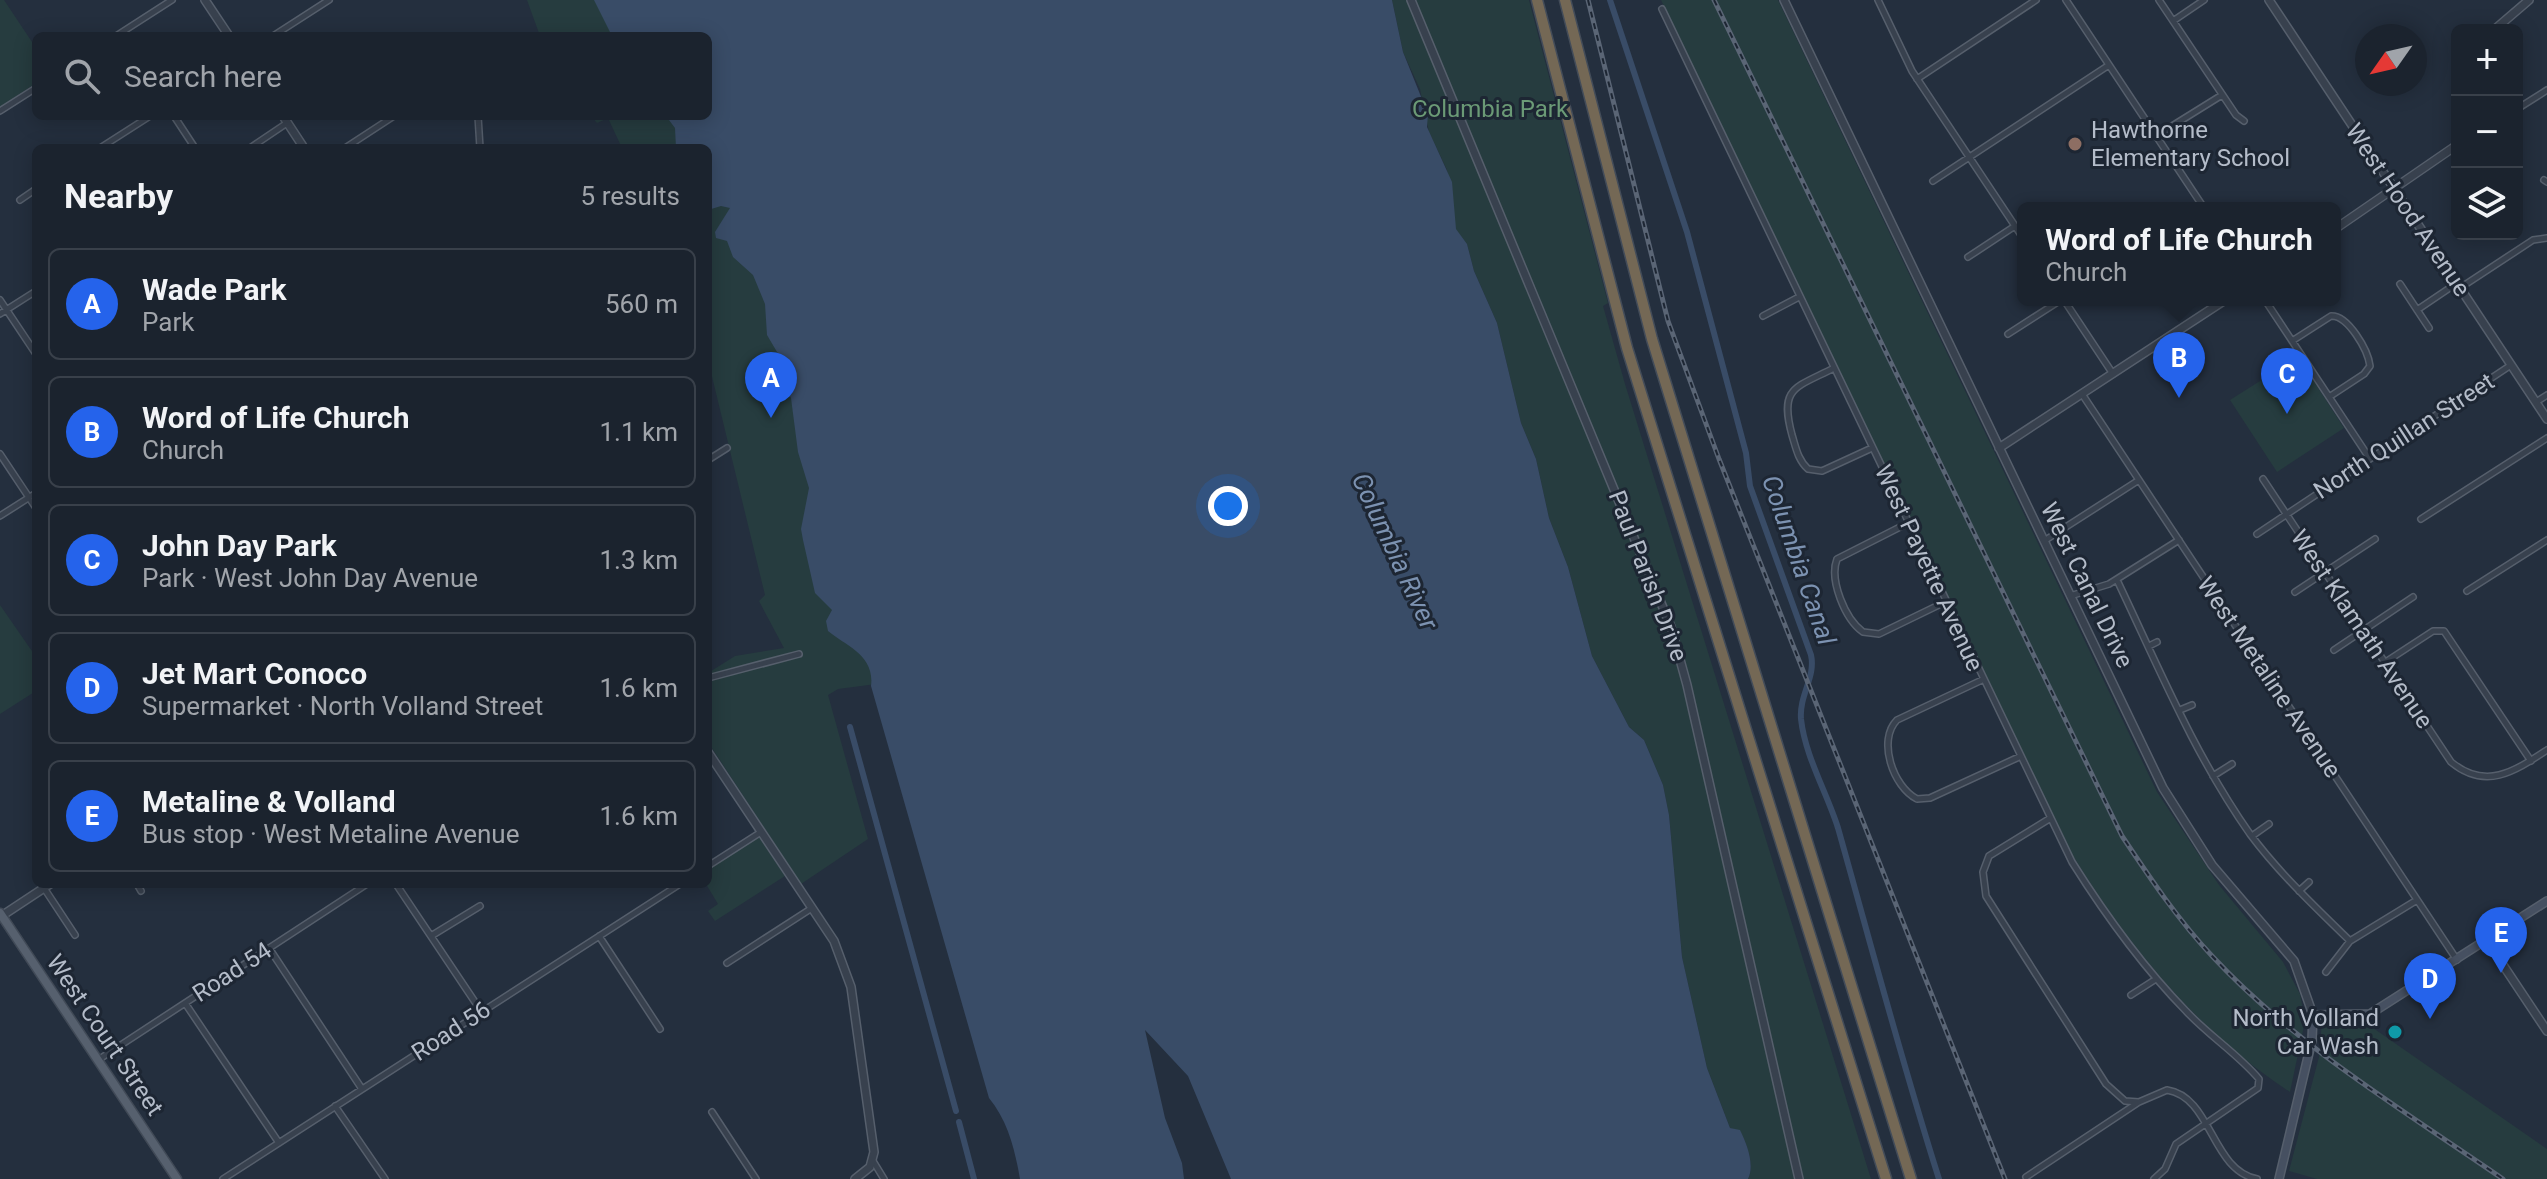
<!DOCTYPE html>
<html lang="en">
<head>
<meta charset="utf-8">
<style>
  :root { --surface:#1b232e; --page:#242b36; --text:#f1f3f6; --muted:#a0a4aa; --line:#39404a; --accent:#2563eb }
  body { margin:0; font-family:Roboto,sans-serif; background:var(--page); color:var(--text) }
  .controls { position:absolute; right:24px; top:24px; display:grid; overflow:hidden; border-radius:12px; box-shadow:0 4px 20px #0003 }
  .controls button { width:72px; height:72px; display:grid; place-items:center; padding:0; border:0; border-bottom:2px solid var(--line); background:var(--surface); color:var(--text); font:40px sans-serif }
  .compass { position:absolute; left:2355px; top:24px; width:72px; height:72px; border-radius:50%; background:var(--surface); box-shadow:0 4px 20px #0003; rotate:236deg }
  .you { position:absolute; left:1228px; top:506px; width:28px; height:28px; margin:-20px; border:6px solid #fff; border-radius:50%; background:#1a73e8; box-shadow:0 0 0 12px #1a73e833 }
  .badge { display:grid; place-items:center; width:52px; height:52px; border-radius:50%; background:var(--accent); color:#fff; font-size:26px; font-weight:700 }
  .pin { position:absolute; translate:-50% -66px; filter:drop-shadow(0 2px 4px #0008) }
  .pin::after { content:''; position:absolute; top:42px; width:28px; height:24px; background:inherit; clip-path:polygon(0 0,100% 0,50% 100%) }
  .popup { position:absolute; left:2017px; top:202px; width:324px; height:104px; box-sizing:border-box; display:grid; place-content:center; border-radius:12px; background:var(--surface); filter:drop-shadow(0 2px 6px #0005); font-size:26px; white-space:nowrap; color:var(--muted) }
  .popup b { font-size:30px; color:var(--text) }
  .popup::after { content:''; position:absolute; left:50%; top:100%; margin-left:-16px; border:16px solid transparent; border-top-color:var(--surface) }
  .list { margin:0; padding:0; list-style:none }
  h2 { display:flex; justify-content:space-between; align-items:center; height:104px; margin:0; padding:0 32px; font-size:34px }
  h2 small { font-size:26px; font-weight:400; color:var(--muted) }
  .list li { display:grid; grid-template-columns:52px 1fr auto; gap:24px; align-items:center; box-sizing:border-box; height:112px; margin:0 16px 16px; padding:0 16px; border:2px solid var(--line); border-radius:12px }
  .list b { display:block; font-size:30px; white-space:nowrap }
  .list p { margin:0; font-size:26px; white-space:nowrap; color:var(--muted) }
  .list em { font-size:26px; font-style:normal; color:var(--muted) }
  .icon { flex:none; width:44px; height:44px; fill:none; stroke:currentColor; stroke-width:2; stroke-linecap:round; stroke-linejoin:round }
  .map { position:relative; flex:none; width:2547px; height:1179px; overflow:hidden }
  .search { position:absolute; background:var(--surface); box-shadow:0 4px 20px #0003; left:32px; top:32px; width:680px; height:88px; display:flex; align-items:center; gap:20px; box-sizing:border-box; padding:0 28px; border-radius:12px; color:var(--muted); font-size:30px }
  .panel { position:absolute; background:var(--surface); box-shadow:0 4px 20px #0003; left:32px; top:144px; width:680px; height:744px; border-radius:12px }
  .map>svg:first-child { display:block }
  .green { fill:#263c3f }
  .water { fill:#394c67 }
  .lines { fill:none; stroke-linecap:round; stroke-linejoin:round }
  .canal { stroke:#394c67; stroke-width:6 }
  .minor-casing { stroke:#565f6c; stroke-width:8 }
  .tertiary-casing { stroke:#565f6c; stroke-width:10 }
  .secondary-casing { stroke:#565f6c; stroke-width:10 }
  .primary-casing { stroke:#414a57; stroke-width:11 }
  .motorway-casing { stroke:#434c59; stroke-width:13 }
  .minor { stroke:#38414e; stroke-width:5 }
  .tertiary { stroke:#38414e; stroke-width:7 }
  .secondary { stroke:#465061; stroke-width:7 }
  .primary { stroke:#56606e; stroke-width:8 }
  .motorway { stroke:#746855; stroke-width:10 }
  .rail-casing { stroke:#5a6575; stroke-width:5 }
  .rail { stroke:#1d2633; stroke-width:2; stroke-dasharray:6; stroke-linecap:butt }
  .education-dot { fill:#8d6e63; stroke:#1d2633; stroke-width:3 }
  .culture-dot { fill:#0f9aa8; stroke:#1d2633; stroke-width:3 }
  .labels { text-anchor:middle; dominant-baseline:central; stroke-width:6; stroke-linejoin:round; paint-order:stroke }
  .park-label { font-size:24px; fill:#6b9a76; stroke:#1d2633 }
  .poi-label { font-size:24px; fill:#b4bcc9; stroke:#1d2633; text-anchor:start }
  .street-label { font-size:24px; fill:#b4bcc9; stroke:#1d2633 }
  .water-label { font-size:26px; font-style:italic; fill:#7c92b1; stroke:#1d2633 }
</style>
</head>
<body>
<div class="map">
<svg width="2547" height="1179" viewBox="0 0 2547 1179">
  <rect width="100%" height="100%" fill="#242f3e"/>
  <path class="green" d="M0,0h4l32,48v35l-36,24z
    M527,0h122l18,36h-127z
    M1392,0h137l79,303 -5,3 22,78 246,795h-123c7,-14 -1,-35 -8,-48l-10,-3 -23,-60 -25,-111 -13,-142 -6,-30 -19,-45 -15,-13 -37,-71 -24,-89 -19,-49 -13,-59 -15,-36 -24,-100 -23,-52 -7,-27 -12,-15 -8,-59 -18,-38 -9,-43 -17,-37z
    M1661,0h117l379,792 62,93 64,77 17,32 5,27 -15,71c-92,-60 -160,-144 -217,-236z
    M591,116h114l9,19 170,548 -46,6 -10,6 40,144 -67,45 -93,-142v-69l27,-17 49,-8 -25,-47 6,-6 -57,-235v-212h-86l-14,-30 -11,5z
    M2298,357l46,71 -67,44 -47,-72z
    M0,605l36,52v34l-36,23z
    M759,837l26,39 -70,45 -7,-10 10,-7 -12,-20 2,-15z
    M2322,1021h41l184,128v30h-230l-28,-8 30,-114z"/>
  <path class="water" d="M594,0h798l11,52 25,62 -1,13 25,55 4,47 11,15 7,27 23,52 24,100 15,36 13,59 19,49 24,89 37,71 15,13 19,45 6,30 13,142 25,111 23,60 10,2c7,14 15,35 8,49h-517l-43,-103 -43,-46 20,88 17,45 2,16h-164c-5,-29 -12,-58 -31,-81l-118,-412c4,-31 -25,-40 -43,-55l-2,-10 6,-11 -17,-17 -12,-53 -2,-11 8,-41 -11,-36 -7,-54 -7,-13 -4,-28 -13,-22 -2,-31 -12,-29 -20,-18 -6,-16 -11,-3 -1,-6 15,-24 -9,-2 -13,4v-62h-32l-1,-20 -9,-12h42v-80h-96z"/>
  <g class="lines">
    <path class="canal" d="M1610,0l77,232 59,221 4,33 61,169c5,22 -12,40 -10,64 4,37 26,74 37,109 33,117 64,235 101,351
      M850,727l106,384
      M959,1122l15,57"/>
    <g class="minor-casing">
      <path id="minor" d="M1878,0l34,71 111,167
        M2066,0l138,208
        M2159,0l77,115 8,6
        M1662,9l410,853c34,54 70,104 114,149 22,24 52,43 73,68l-1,9 -82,56 -11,25 -11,10
        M2173,21l31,-21
        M116,36l56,-36
        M273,36l56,-36
        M1917,79l119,-79
        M2517,109l30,-19
        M0,111l36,-23
        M174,116l21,32
        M478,116l2,32
        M2156,136l66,-41
        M100,148l50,-32
        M250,148l37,-25
        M345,148l49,-32
        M2544,180l3,2
        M1933,181l176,-116
        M20,200l16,-11
        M1968,257l47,-31
        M2400,284l29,44
        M2460,288l73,-48 14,-2
        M0,300l36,54
        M2064,300l49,74
        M2265,300l105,159
        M2417,310l40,-27
        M0,314l36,-23
        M1763,316l36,-19
        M2008,334l53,-34
        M2292,341l39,-25c17,-1 37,34 39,50l-6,8 -35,23
        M1834,368c-39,20 -55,19 -42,67 4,13 6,25 16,34l14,2 50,-23
        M2082,394l375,566
        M2536,402l11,-7
        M0,454l36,54
        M708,460l19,-12
        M2263,479l188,283c35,29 64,9 96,-12
        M0,516l36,-23
        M2421,519l126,-81
        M1908,523l-71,36c-8,21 8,60 26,73l16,2 66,-32
        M2257,534l254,-169
        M2044,541l95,-61
        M2117,580c41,86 78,176 133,254 29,39 65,73 100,107
        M2467,591l80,-51
        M2295,592l80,-53
        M2070,596l39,-12 70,-44
        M2149,646l8,-4
        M2334,650l79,-53
        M2384,663l49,-32h11l87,130
        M708,678l91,-24
        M1982,680l-85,40c-20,20 -4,67 20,79l13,-1 89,-41
        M2180,710l12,-5
        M2213,776l19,-12
        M2049,819l-60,37 -6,16 3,24 120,188 19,17 14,1
        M2252,836l17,-12
        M708,866l53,-34
        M137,884l4,7
        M396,884l85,127
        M44,888l31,47
        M2299,891l10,-9
        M431,936l49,-30
        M599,936l61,93
        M269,948l93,141
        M727,963l85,-55
        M2326,972l24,-31 67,-41
        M2131,995l25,-16
        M185,1003l94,140
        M98,1060l269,-176
        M335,1106l50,73
        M712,1112l44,67
        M873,1161l11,18
        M2026,1177l113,-75 28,-12c45,7 44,80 90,89
        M223,1179l457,-295"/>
    </g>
    <g class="tertiary-casing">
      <path id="tertiary" d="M205,0l24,36
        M1411,0l260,627 16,58 112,494
        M1784,0l379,788 49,77 82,96 19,54
        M2269,0l278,419
        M2494,30l35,-30
        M283,116l21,32
        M2335,229l122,-84
        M1999,448l226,-148
        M708,752l126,189 17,46 23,165 -4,15 -15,12
        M0,917l50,-33
        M2487,941l60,90"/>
    </g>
    <g class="secondary-casing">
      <path id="secondary" d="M2279,1179l33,-139 1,-25 57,-1 177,-113"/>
    </g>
    <g class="primary-casing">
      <path id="primary" d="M0,913l177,266"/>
    </g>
    <g class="motorway-casing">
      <path id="motorway" d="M1537,0l90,348 259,831
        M1565,0l87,339 259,840"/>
    </g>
    <use href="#minor" class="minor"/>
    <use href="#tertiary" class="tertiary"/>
    <use href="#secondary" class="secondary"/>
    <use href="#primary" class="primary"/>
    <use href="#motorway" class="motorway"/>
    <g class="rail-casing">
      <path id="rail" d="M1588,0l80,321 51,138 286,720
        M1714,0l408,836c28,42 56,84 91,121 83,89 190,153 290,222"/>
    </g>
    <use href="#rail" class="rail"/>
  </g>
  <circle class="education-dot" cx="2075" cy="144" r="8"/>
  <circle class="culture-dot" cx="2395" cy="1032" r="8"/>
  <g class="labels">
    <g class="park-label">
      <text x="1490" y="109">Columbia Park</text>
    </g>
    <g class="poi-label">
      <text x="2091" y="130">Hawthorne<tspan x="2091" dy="28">Elementary School</tspan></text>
      <text x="2379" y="1018" text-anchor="end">North Volland<tspan x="2379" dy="28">Car Wash</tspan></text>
    </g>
    <g class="street-label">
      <text transform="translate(2408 210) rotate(56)">West Hood Avenue</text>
      <text transform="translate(2404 436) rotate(-33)">North Quillan Street</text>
      <text transform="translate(1929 568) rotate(65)">West Payette Avenue</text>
      <text transform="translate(1648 576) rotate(69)">Paul Parish Drive</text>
      <text transform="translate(2087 585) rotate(64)">West Canal Drive</text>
      <text transform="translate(2362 629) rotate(56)">West Klamath Avenue</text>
      <text transform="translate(2269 677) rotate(56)">West Metaline Avenue</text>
      <text transform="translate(232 972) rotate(-33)">Road 54</text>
      <text transform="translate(451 1031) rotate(-33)">Road 56</text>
      <text transform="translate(105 1035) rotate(56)">West Court Street</text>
    </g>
    <g class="water-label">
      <text transform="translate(1395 551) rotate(65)">Columbia River</text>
      <text transform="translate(1799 560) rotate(71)">Columbia Canal</text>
    </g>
  </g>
</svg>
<div class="controls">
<button>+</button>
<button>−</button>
<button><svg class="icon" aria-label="layers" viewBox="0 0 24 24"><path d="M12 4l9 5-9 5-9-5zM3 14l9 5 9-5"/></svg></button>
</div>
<svg class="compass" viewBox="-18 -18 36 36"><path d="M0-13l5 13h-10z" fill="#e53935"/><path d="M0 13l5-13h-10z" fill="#a0a4aa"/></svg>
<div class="you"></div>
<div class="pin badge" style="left:771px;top:418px">A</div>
<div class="pin badge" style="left:2179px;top:398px">B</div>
<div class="popup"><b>Word of Life Church</b>Church</div>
<div class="pin badge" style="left:2287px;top:414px">C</div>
<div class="pin badge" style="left:2430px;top:1019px">D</div>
<div class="pin badge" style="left:2501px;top:973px">E</div>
<div class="search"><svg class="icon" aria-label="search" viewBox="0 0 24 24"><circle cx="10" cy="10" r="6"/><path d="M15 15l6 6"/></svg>Search here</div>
<section class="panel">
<h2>Nearby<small>5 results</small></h2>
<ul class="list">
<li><span class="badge">A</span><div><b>Wade Park</b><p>Park</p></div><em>560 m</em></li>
<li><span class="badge">B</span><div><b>Word of Life Church</b><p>Church</p></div><em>1.1 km</em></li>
<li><span class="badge">C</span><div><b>John Day Park</b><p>Park · West John Day Avenue</p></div><em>1.3 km</em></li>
<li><span class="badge">D</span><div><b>Jet Mart Conoco</b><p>Supermarket · North Volland Street</p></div><em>1.6 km</em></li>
<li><span class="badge">E</span><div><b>Metaline &amp; Volland</b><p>Bus stop · West Metaline Avenue</p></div><em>1.6 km</em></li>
</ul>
</section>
</div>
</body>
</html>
